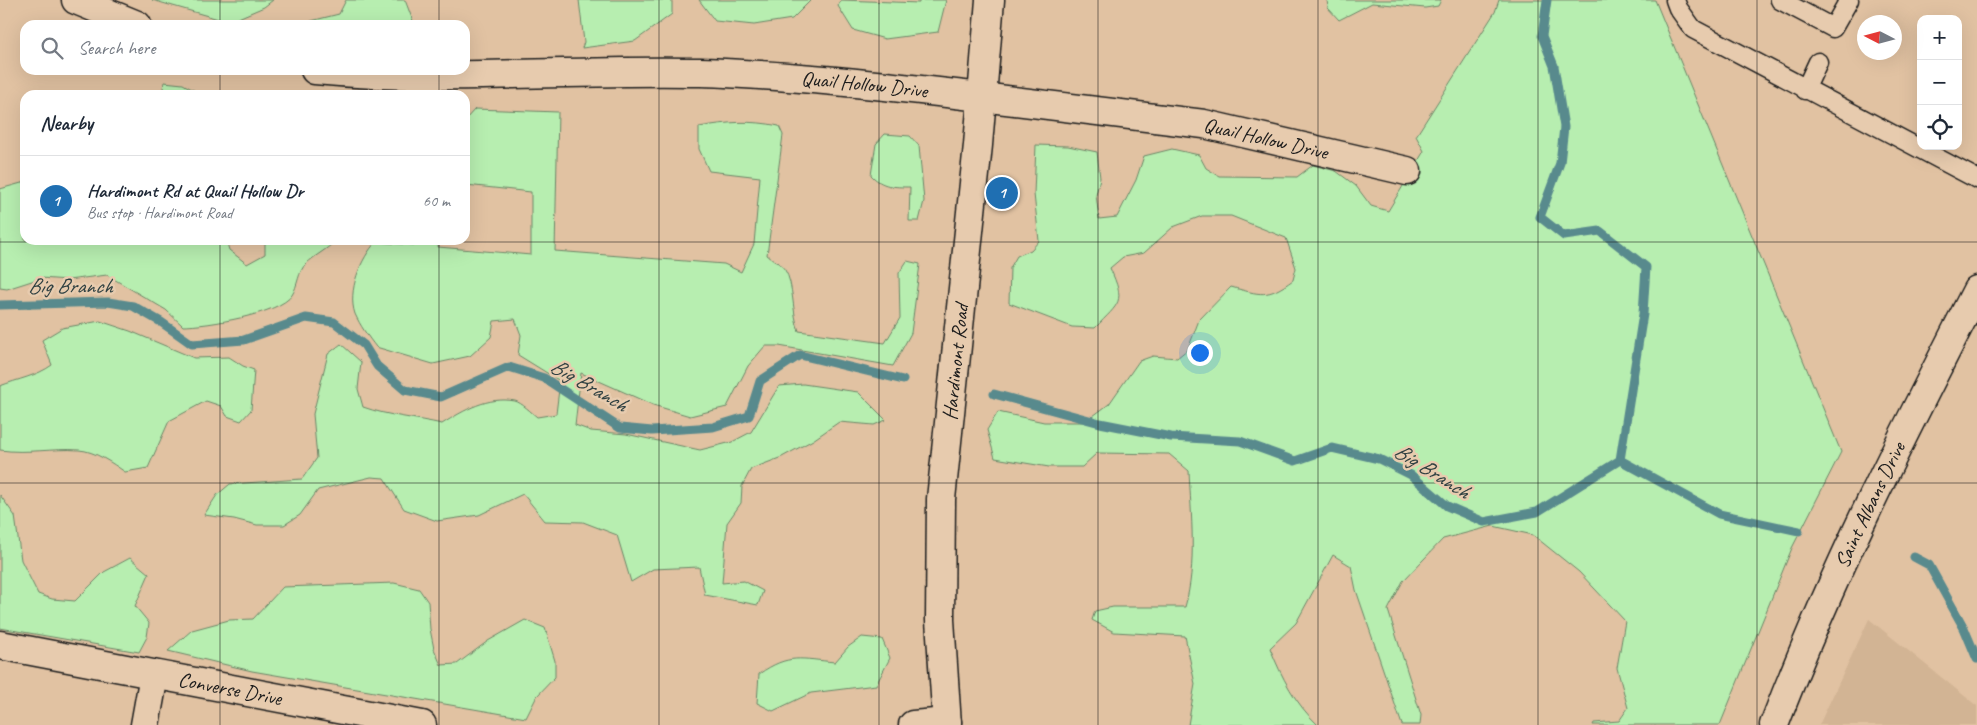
<!DOCTYPE html>
<html lang="en">
<head>
<meta charset="utf-8">
<style>
  :root { --surface:#fff; --page:#f6f6f7; --text:#1f2937; --muted:#747a83; --line:#e0e1e3; --accent:#1f6fb2 }
  body { margin:0; font-family:Caveat,sans-serif; background:var(--page); color:var(--text) }
  .controls { position:absolute; right:15px; top:15px; display:grid; overflow:hidden; border-radius:10px; box-shadow:0 5px 20px #0002 }
  .controls button { width:45px; height:45px; display:grid; place-items:center; padding:0; border:0; border-bottom:1px solid var(--line); background:var(--surface); color:var(--text); font:25px sans-serif }
  .compass { position:absolute; left:1857px; top:15px; width:45px; height:45px; border-radius:50%; background:var(--surface); box-shadow:0 5px 20px #0002; rotate:276deg }
  .you { position:absolute; left:1199px; top:352px; width:18px; height:18px; margin:-12px; border:4px solid #fff; border-radius:50%; background:#1a73e8; box-shadow:0 0 0 8px #1a73e833 }
  .badge { display:grid; place-items:center; width:32px; height:32px; border-radius:50%; background:var(--accent); color:#fff; font-size:16px; font-weight:700 }
  .pin { position:absolute; translate:-50% -50%; border:2px solid #fff; box-shadow:0 1px 5px #0006 }
  .list { margin:0; padding:0; list-style:none }
  h2 { display:flex; justify-content:space-between; align-items:center; height:65px; margin:0; padding:0 20px; font-size:21px }
  h2 small { font-size:16px; font-weight:400; color:var(--muted) }
  .list li { display:grid; grid-template-columns:32px 1fr auto; gap:15px; align-items:center; box-sizing:border-box; height:90px; padding:0 20px; border-top:1px solid var(--line) }
  .list b { display:block; font-size:19px; white-space:nowrap }
  .list p { margin:0; font-size:16px; white-space:nowrap; color:var(--muted) }
  .list em { font-size:16px; font-style:normal; color:var(--muted) }
  .icon { flex:none; width:28px; height:28px; fill:none; stroke:currentColor; stroke-width:2; stroke-linecap:round; stroke-linejoin:round }
  .map { position:relative; flex:none; width:1977px; height:725px; overflow:hidden }
  .search { position:absolute; background:var(--surface); box-shadow:0 5px 20px #0002; left:20px; top:20px; width:450px; height:55px; display:flex; align-items:center; gap:12px; box-sizing:border-box; padding:0 18px; border-radius:15px; color:var(--muted); font-size:19px }
  .panel { position:absolute; background:var(--surface); box-shadow:0 5px 20px #0002; left:20px; top:90px; width:450px; height:155px; border-radius:15px }
  .map>svg:first-child { display:block }
  .built { fill:#d2b494 }
  .green { fill:#b7eeb0; stroke:#6a8566 }
  .lines { fill:none; stroke-linecap:round; stroke-linejoin:round }
  .stream { stroke:#598a8d; stroke-width:9 }
  .service-casing { stroke:#1c1c1c; stroke-width:21 }
  .minor-casing { stroke:#1c1c1c; stroke-width:31 }
  .tertiary-casing { stroke:#1c1c1c; stroke-width:31 }
  .service { stroke:#e7cbae; stroke-width:18 }
  .minor { stroke:#e7cbae; stroke-width:28 }
  .tertiary { stroke:#e7cbae; stroke-width:28 }
  .grid { fill:none; stroke:#1c1c1c; stroke-width:1; stroke-opacity:0.55 }
  .labels { text-anchor:middle; dominant-baseline:central; stroke-width:5; stroke-linejoin:round; paint-order:stroke }
  .street-label { font-size:21px; fill:#1c1c1c; stroke:#e7cbae }
  .water-label { font-size:22px; font-style:italic; fill:#304142; stroke:#e7cbae }
</style>
</head>
<body>
<div class="map">
<svg width="1977" height="725" viewBox="0 0 1977 725">
  <rect width="100%" height="100%" fill="#e1c2a2"/>
  <filter id="ink" filterUnits="userSpaceOnUse"><feTurbulence type="fractalNoise" baseFrequency=".02" numOctaves="2"/><feDisplacementMap in="SourceGraphic" scale="10" xChannelSelector="R" yChannelSelector="G"/><feConvolveMatrix kernelMatrix="1 2 1 2 8 2 1 2 1" color-interpolation-filters="sRGB"/></filter>
  <g filter="url(#ink)">
    <path class="built" d="M1869,619l108,87v19h-158z"/>
    <path class="green" d="M152,0h121l-9,7 -35,15z
      M346,0h59l8,21 -1,4h-106l5,-4 28,-7z
      M579,0h93v14l-37,27 -53,7 2,-6z
      M699,0h112l-19,19 -38,6 -39,-4z
      M841,0l78,3v-3h27l-8,32 -53,7 -32,-9 -15,-24z
      M1327,0h114l-3,6 -13,2 -53,-5 -33,17 -11,-12z
      M1499,0h156l186,452 -49,96 -72,177h-127l1,-2 25,-2 9,-13 -11,-40 8,-47 -46,-49 -46,-37 -40,-9 -50,13 -40,42 -15,29 33,105 -1,10h-18l-46,-135 -5,-24 -18,-11 -37,68 -26,25c12,30 25,55 48,77h-130l7,-41 -10,-48 -71,-4 -22,-12 3,-9 18,-4h72c12,-42 6,-92 4,-136l-20,-17 -72,-1 -15,14h-33l-54,-9 -8,-28 11,-18 46,10h41l24,-18 30,-43 14,-5 24,2 11,-9 11,-29 32,-33c30,8 36,12 62,-7l3,-12 -10,-30 -55,-22h-29l-29,11 -29,26 -21,4 -13,11c16,35 10,34 -15,60l-23,-1 -63,-24 1,-35 7,-12 14,-6 8,-9 -5,-47 2,-49 32,1 29,6 3,26 -4,17 3,24 18,-2 19,-37 8,-24 28,-7 27,6 7,13 13,8 78,1 16,-12 23,6 20,15 15,20 17,5 36,-60 -8,-15 79,-124z
      M164,82l19,2 19,11h-40z
      M475,109l83,3 -3,139 169,13 17,8 13,-28 6,-67 -51,-6 -10,-22v-22c28,-5 52,-7 80,-1l4,9 -16,120c5,4 14,9 18,15 9,13 7,44 14,61l86,12 15,-25 -1,-45 8,-12 13,3 -9,69 -18,33 -114,-20h-14l-17,20 -21,41 -37,9 -37,-11 -72,-32 -6,52 16,6 35,3 74,16 32,-8 19,-10 28,-46 24,-2 55,8 28,28 -12,5 -35,-3 -26,18 -31,17 -31,12 -9,17 -1,17 -14,20 -5,60 22,-2 19,10 -5,14 -53,-10 -6,-28 -46,2 -22,13 -14,-47 -34,-13 -38,-1 -22,-27 -44,21 -42,6 -33,-12 -20,-31 -13,-1 -53,13 -18,25 -16,10h-27l-23,-6 -30,-4 13,-20 13,-11 72,-5 15,-21 -4,-44 15,-60 13,-10 20,18 -3,27 5,18c25,9 53,11 79,17 22,-14 46,-28 73,-23 7,2 16,11 22,16l19,-3 4,-33 -42,-26 3,-20 -6,-16 -21,2 -3,16 -21,19 -37,8 -57,-17c-8,-10 -16,-22 -21,-33 -8,-23 6,-56 21,-72l38,3 1,-5h24l-1,7 93,8v-63l-65,-7 -1,-65z
      M885,134l25,2 9,10 5,55 -5,20h-10l1,-34c-16,0 -28,0 -39,-12l5,-31z
      M25,182v58h201l3,10 18,14 18,-10v-11l-3,-3h74c-9,10 -21,15 -30,24 -8,7 -8,22 -14,31 -12,19 -86,31 -109,31l-17,-16 -59,-35 -39,5 -27,-2 -34,11 -7,-1v-99z
      M100,321l30,10 64,27 35,-1 14,9 11,4 -3,40 -10,11 -14,-5 -6,-10 -15,-5 -37,20 -21,47 -23,4c-13,-9 -30,-21 -46,-22 -26,-2 -52,4 -79,0v-64c18,-7 37,-10 52,-21l-10,-25 20,-12z
      M0,495l15,21 6,44 17,34 14,5 23,2 29,-29 26,-14 19,16 -14,32 14,17 -2,14 -8,15 -139,-24z
      M394,583l25,6 9,13 2,27 4,20 7,16 16,-1 31,-23 37,-21 20,8 10,33v16l-18,19 -11,22 -274,-47 -84,-20 24,-21 37,-10 24,-1 30,-32z
      M862,637l20,2 8,19 -14,27 -65,8 -38,18 -16,-8 2,-29c30,-21 42,-15 76,-12l13,-15z"/>
    <g class="lines">
      <path class="stream" d="M1547,0l-5,36 12,30 10,61 -4,36 -20,54 24,19 36,-5 46,36 -3,47 -23,146
        M0,305l108,-3 25,4 28,16 31,22 52,-4 62,-22 28,4 30,23 13,21 28,24 36,7 68,-30 35,11 76,50 32,3 61,-4 36,-11 11,-35 40,-26 103,25
        M994,394l106,29 71,14 69,4 55,20 37,-13 47,11 32,16 36,31 37,16 53,-10 83,-52
        M1620,460l99,54 80,17
        M1914,557l15,8 35,63 13,31"/>
      <g class="service-casing">
        <path id="service" d="M1675,0l3,8 15,21 284,150
          M1780,0l53,28 16,-28
          M1805,90l13,-28"/>
      </g>
      <g class="minor-casing">
        <g id="minor">
          <path id="s1" d="M981,97l223,27 203,47"/>
          <path id="s2" d="M0,645l422,80"/>
          <path d="M145,725l9,-50"/>
          <path d="M913,725l34,-3"/>
        </g>
      </g>
      <g class="tertiary-casing">
        <g id="tertiary">
          <path d="M76,0l61,25"/>
          <path id="s3" d="M315,70c128,12 256,-1 385,2 94,3 188,14 281,25"/>
          <path id="s4" d="M947,725l-7,-105 1,-121 37,-354 12,-145"/>
          <path id="s5" d="M1774,725c57,-150 130,-293 203,-435"/>
        </g>
      </g>
      <use href="#service" class="service"/>
      <use href="#minor" class="minor"/>
      <use href="#tertiary" class="tertiary"/>
    </g>
  </g>
  <path class="grid" d="M220,0v25M439,0v25M659,0v725M879,0v725M1098,0v725M1318,0v725M1538,0v725M1757,0v725M220,70v25M439,70v25M220,240v485M439,240v485M0,242h1977M0,483h1977"/>
  <g class="labels">
    <g class="street-label">
      <text stroke="none"><textPath href="#s3" startOffset="550">Quail Hollow Drive</textPath></text>
      <text stroke="none"><textPath href="#s1" startOffset="288">Quail Hollow Drive</textPath></text>
      <text stroke="none"><textPath href="#s4" startOffset="364">Hardimont Road</textPath></text>
      <text stroke="none"><textPath href="#s5" startOffset="240">Saint Albans Drive</textPath></text>
      <text stroke="none"><textPath href="#s2" startOffset="234">Converse Drive</textPath></text>
    </g>
    <g class="water-label">
      <text x="70" y="286">Big Branch</text>
      <text transform="translate(589 385) rotate(30)">Big Branch</text>
      <text transform="translate(1432 471) rotate(32)">Big Branch</text>
    </g>
  </g>
</svg>
<div class="controls">
<button>+</button>
<button>−</button>
<button><svg class="icon" aria-label="locate" viewBox="0 0 24 24"><circle cx="12" cy="12" r="6"/><path d="M12 2v4M12 18v4M2 12h4M18 12h4"/></svg></button>
</div>
<svg class="compass" viewBox="-18 -18 36 36"><path d="M0-13l5 13h-10z" fill="#e53935"/><path d="M0 13l5-13h-10z" fill="#747a83"/></svg>
<div class="you"></div>
<div class="pin badge" style="left:1002px;top:193px">1</div>
<div class="search"><svg class="icon" aria-label="search" viewBox="0 0 24 24"><circle cx="10" cy="10" r="6"/><path d="M15 15l6 6"/></svg>Search here</div>
<section class="panel">
<h2>Nearby<small></small></h2>
<ul class="list">
<li><span class="badge">1</span><div><b>Hardimont Rd at Quail Hollow Dr</b><p>Bus stop · Hardimont Road</p></div><em>60 m</em></li>
</ul>
</section>
</div>
</body>
</html>
